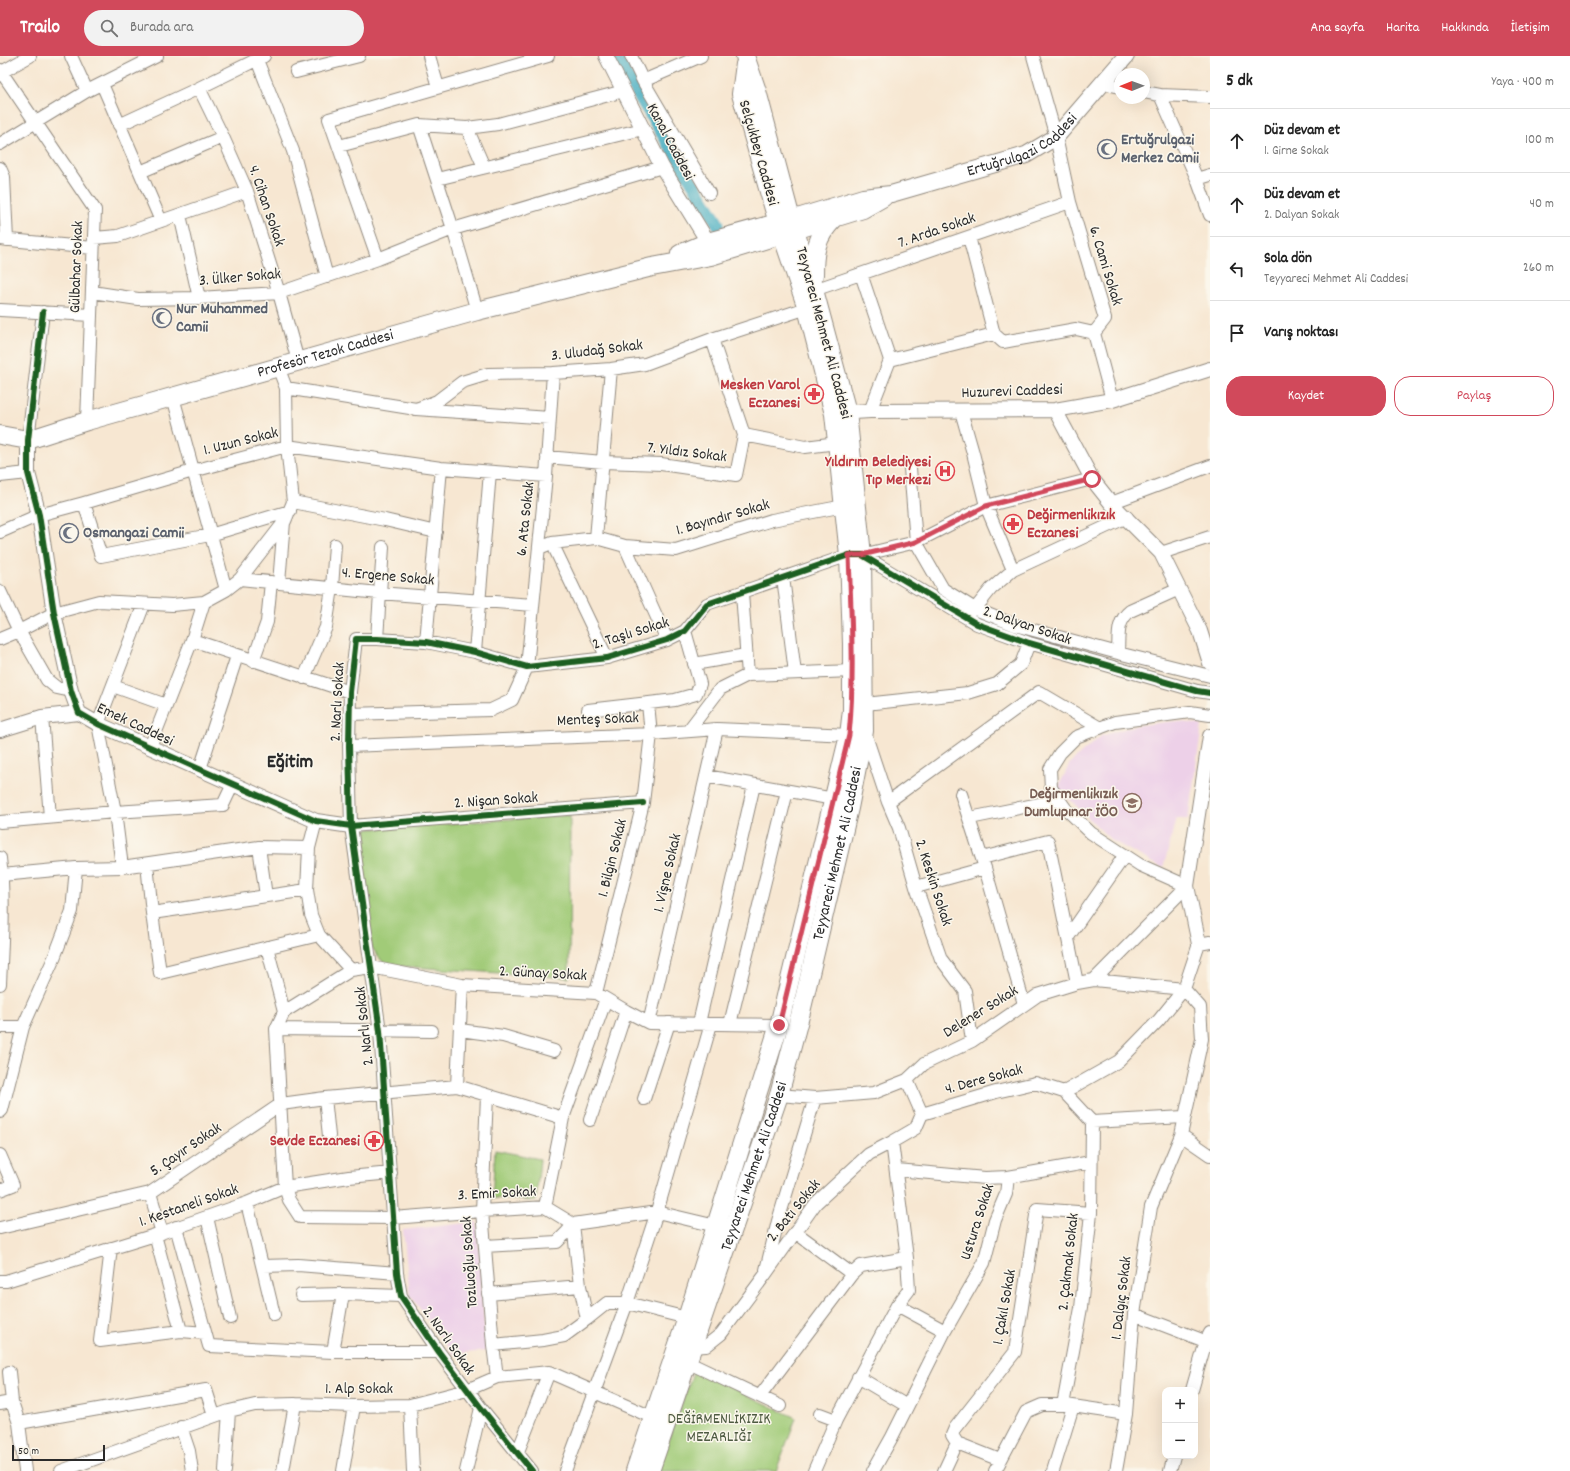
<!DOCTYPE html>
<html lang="tr">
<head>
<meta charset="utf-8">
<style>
  :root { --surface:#fff; --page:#f2f2f2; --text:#222; --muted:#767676; --line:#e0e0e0; --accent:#d1495b }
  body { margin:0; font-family:Dekko,sans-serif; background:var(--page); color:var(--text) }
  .controls { position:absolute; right:12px; bottom:12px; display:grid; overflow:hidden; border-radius:8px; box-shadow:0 4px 16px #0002 }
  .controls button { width:36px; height:36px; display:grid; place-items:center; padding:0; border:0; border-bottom:1px solid var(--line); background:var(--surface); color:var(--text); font:20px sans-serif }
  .compass { position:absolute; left:1114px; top:12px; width:36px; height:36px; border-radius:50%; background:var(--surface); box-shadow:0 4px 16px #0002; rotate:269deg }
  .scale { position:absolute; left:12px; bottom:10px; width:93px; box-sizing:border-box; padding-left:4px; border:2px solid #2b2b2b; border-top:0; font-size:11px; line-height:14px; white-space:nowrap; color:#2b2b2b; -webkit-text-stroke:3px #fbf7ec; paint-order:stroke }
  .stop { position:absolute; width:12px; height:12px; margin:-9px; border:3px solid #d1495b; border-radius:50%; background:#fff }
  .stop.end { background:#d1495b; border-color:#fff; box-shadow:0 1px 4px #0008 }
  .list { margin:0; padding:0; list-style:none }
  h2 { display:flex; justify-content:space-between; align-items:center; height:52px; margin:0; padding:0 16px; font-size:17px }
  h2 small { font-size:13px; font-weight:400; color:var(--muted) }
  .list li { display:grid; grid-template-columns:26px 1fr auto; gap:12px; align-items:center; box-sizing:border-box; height:64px; padding:0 16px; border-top:1px solid var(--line) }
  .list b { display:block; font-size:15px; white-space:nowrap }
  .list p { margin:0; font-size:13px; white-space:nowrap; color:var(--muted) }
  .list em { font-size:13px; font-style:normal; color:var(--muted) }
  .actions { display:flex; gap:8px; padding:12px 16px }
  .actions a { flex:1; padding:9px 0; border:1px solid var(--accent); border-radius:16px; text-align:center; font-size:14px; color:var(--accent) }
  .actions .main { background:var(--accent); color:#fff }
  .icon { flex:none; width:22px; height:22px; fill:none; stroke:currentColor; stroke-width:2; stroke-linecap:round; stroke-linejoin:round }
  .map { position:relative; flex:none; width:1210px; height:1415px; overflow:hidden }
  header { display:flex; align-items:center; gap:24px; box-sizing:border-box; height:56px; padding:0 20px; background:var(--accent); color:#fff }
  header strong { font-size:19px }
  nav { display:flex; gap:22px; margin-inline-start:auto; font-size:14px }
  .search { width:280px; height:36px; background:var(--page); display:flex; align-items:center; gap:10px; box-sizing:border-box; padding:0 14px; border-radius:22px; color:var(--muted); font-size:15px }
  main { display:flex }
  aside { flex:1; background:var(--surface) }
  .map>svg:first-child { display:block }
  .built { fill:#edd0e8 }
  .green { fill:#a1cb78; stroke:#667b52 }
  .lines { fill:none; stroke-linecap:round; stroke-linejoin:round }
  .canal { stroke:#3faabf; stroke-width:13 }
  .minor-casing { stroke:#91897e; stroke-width:14 }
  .tertiary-casing { stroke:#91897e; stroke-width:16 }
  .secondary-casing { stroke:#91897e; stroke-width:18 }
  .primary-casing { stroke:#91897e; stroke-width:20 }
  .minor { stroke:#fff; stroke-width:12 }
  .tertiary { stroke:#fff; stroke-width:14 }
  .secondary { stroke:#fff; stroke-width:16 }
  .primary { stroke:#fff; stroke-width:18 }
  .cycleway-casing { stroke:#fbf7ec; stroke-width:8 }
  .cycleway { stroke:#1b5e20; stroke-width:6 }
  .route { stroke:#d1495b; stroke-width:5 }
  .labels { text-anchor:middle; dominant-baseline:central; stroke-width:3; stroke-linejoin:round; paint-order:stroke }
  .worship-label { font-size:16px; font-weight:bold; fill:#5b616d; stroke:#fbf7ec; text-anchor:start }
  .street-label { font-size:16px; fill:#2b2b2b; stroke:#fbf7ec }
  .health-label { font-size:16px; font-weight:bold; fill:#be3a42; stroke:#fbf7ec; text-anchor:end }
  .education-label { font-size:16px; font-weight:bold; fill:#785e54; stroke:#fbf7ec; text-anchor:end }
  .park-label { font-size:16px; fill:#4e5b42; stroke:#fbf7ec }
  .district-label { font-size:20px; font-weight:bold; fill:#2b2b2b; stroke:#fbf7ec }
</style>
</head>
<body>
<header>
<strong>Trailo</strong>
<div class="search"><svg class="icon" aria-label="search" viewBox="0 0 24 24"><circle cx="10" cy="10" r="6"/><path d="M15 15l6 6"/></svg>Burada ara</div>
<nav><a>Ana sayfa</a><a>Harita</a><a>Hakkında</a><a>İletişim</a></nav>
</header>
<main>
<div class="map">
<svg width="1210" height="1415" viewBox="0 0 1210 1415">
  <rect width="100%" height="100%" fill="#fbf7ec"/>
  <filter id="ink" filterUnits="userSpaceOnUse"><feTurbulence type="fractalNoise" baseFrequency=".025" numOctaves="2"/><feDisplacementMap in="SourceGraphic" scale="8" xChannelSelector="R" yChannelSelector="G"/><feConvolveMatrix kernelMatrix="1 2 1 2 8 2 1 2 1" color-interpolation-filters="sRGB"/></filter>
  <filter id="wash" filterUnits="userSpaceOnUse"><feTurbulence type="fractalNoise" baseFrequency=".012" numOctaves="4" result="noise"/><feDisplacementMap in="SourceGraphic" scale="16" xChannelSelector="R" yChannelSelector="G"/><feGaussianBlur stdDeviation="0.9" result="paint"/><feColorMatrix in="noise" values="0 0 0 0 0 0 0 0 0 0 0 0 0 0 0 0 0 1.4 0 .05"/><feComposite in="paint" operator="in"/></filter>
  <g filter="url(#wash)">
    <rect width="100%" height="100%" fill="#f7e7d2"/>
    <path class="built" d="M1175,665l27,4 -14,95 -11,-2 -14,50 -52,-28 -53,-52 12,-25 31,-27 32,-10z
      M477,1166l9,129 -33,3 -43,-59 -7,-65z"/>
    <path class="green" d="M570,759l-1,163 -184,-13 -13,-17 -16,-118z
      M495,1094l45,9 -4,42 -44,-3z
      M694,1314l102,48 -20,53h-119z"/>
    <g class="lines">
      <path class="canal" d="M618,0l7,17 93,151"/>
    </g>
  </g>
  <g filter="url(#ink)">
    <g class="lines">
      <g class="minor-casing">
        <path id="minor" d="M71,0l16,35
          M429,0l9,31
          M631,0l12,25 66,112
          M1033,0l23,81 14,65 35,117 -11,14 18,67
          M257,4l36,91 34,126
          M0,14l95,140 -8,211
          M296,16l63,-16
          M0,17l30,-17
          M643,25l58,-25
          M1102,27l18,4
          M102,28l59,137
          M199,32l24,49 24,54 32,102 19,68
          M1144,36l16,3 37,84 13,36
          M1160,39l50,2
          M119,69l80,-37 65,-32
          M419,69l34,104 24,82
          M467,72l31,-4 126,-33
          M0,88l87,-53 70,-35
          M339,90l80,-21 48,3 17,39
          M0,112l4,9 3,63
          M140,116l83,-35
          M437,123l206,-50
          M1197,123l13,-4
          M180,159l19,83
          M969,181l25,97
          M94,182l24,-2 129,-45
          M0,183l93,9
          M378,203l-49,-140 219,-63
          M861,218l29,86 -20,51
          M814,234l256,-88
          M92,236l46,7 61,-1 80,-5 99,-34 75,-30 209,-62
          M0,254l91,5
          M712,283l32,96
          M890,304l104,-26 9,8 73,-13 18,4
          M286,332l130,21 134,9
          M173,341l53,193
          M416,353l21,-8 25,-19 26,-8 65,-1 58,-4 34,-5 67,-25 95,-31
          M961,355l12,42 13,53 27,64
          M28,384l15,-128
          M547,401l56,5 58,2 75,11 8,-40 61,12 32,-4
          M910,412l6,74 70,-36 106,-27
          M0,420l28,-3
          M293,446l92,18 51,12
          M84,447l17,53 109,-21 80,-24
          M1111,447l99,-37
          M0,476l39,-17 45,-12 109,-32 94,-25 154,22 105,8
          M596,482l15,-169
          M552,487l55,115
          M625,490l42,94
          M539,492l13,-5 44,-5 29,8 51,4 96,-30 72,-14
          M1161,497l49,-16
          M862,499l54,-13 27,47 32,20 40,16 103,28 92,23
          M783,521l12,96
          M240,523l139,14 154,12
          M279,527l5,-61
          M0,535l19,40 28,49 10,8 14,3
          M975,553l16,-20 22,-19 114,-53
          M0,583l19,-8 35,-18 45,-12 73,4 32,-3 22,-12 14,-11 45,-58 8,-19 -6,-56 -1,-58 -8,-21
          M377,583l6,-92
          M192,584l158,52
          M426,586l15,-174
          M475,596l15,-180
          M1118,597c1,-16 -2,-31 12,-42l49,-22
          M253,605l14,-39 4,-40
          M694,608l52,-9
          M748,619l104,-4
          M304,622l22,-51 6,-39 3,-43
          M113,630l53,19
          M865,648l103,-11 29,-9 24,-20 8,-21
          M588,654l87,-10 21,-6 4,-10 -15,-53
          M349,658l142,-4 21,-10 15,-33 19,-191 7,-103
          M42,661l8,100
          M688,675l32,-42 28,-14 -6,-82
          M865,677l23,69 11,26 17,59 25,72 24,32 7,50
          M349,690l302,-12 66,-5 132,6
          M150,691l42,-107 12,-38
          M200,713l37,-113
          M706,720l128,23
          M961,738l24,74 39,136
          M888,746l151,-110 61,36
          M970,762l89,-18
          M316,765l-7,27 -2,42 4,25 8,20 32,35
          M0,766l115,-10 108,-7 10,-21
          M351,770l292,-23
          M259,791l7,49
          M0,802c5,42 2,84 0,126
          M982,802l66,-17 29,142
          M147,808l5,49 8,60 159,-38
          M122,811l-7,-55 -17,-88 46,-120
          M2,819l74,-7 46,-1 137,-20 50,1
          M916,831l69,-19
          M152,857l155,-23
          M1068,881l57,-82
          M267,891l17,65
          M1094,924l93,-94 -47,-21 -49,-32 -26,-25 -14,-20 -1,-19 10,-16 16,-16 39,-15 75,-10 20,3
          M596,937l47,-190 8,-69 -3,-30
          M649,967l68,-294
          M699,967l55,-238
          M730,968l57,-233
          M0,971h23
          M276,973l156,2
          M460,974l43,6 51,15
          M457,1030l5,-101
          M1064,1036l55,-31 40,-41 25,-31 15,-45 11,-2
          M779,1039l36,3 59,-5 33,-13 17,-16 48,-23 66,-46 39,-12 17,-3 90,9 16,18 2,32 -21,96 -30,72 -17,107 -8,100 -10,57
          M487,1040l-5,115 11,134 4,32
          M325,1042l4,38
          M644,1043l25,-76
          M0,1056l2,-2 21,-83 31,-69 18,-47 4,-43
          M922,1058l74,-22 39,-9 29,9 28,30 92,-5
          M590,1064l36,-109
          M1181,1079l29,20
          M0,1099l13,30 -13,5
          M1008,1121l83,-15
          M150,1137l12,40
          M247,1147l27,112
          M545,1151l18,-89 43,-119
          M207,1161l23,101
          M573,1168l7,62 7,33
          M716,1170l-59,-14 -84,12 -28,-17 -63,4 -89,7 -93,-1 -11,-17 -4,-13 -9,-158 8,-17 67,-42 20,-3 91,18 134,8 30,18 23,12 130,2
          M176,1171l33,119 124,6h106
          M0,1172l150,-35 131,-89 44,-6 132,-12 106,32
          M795,1176l57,42 9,-8 46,-8
          M155,1179l26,96
          M485,1190l72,-4 10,-10 6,-8
          M111,1192l-11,93 81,-10 24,2
          M263,1210l35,-1 99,8
          M766,1214l12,-49 37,-123
          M0,1225h6l149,-46 92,-32 38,-16 64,-10 42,-4
          M488,1238l92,-8
          M301,1239l42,-1 58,2
          M897,1249l48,26
          M1134,1258l76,29
          M493,1289l50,-5 21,-4 23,-17 20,-16h20l60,15
          M691,1291l15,-1 15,-12 44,-59 51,-72 53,-49 23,-12 24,-14 6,-14 -15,-34
          M333,1296l10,-58
          M687,1306l93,44
          M9,1316l3,30 7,21 6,48
          M858,1321l49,29
          M1192,1334l14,-49 4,-8
          M760,1340l92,-122
          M0,1348l12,-2
          M410,1349l3,66
          M1066,1349l60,9
          M820,1358l16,6
          M19,1367l187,-33 8,25
          M181,1371l8,24 3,20
          M957,1387l43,17
          M517,1398l32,-82
          M61,1415l168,-60 26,-6 40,-1 59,2 56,-1 57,-15 30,-13 52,-5 105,46
          M225,1415l4,-60
          M283,1415l12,-67
          M343,1415l11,-65
          M466,1415l15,-63
          M532,1415l-51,-63 -42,-56 -38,-56 -4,-23 -17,-242 -29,-205 -2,-80 1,-54 6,-53h21l49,3 49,10 52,15 80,-9 60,-18 18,-9 22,-27 142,-49h13l115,69 52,19 168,48 13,2
          M565,1415l62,-168 30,-91 54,-188
          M814,1415l22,-51 60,-113 13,-17 -2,-32 -15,-116
          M873,1415l19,-34 53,-106 39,-68 11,-43 11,-26 2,-17 -23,1 -88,-8
          M944,1415l13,-28 -5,-8 3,-7 60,-76 22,-143 54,4
          M995,1415l31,-59 16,-7h21l18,-97 10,-95 1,-91
          M1053,1415l20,-65
          M1170,1415l4,-15"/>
      </g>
      <g class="tertiary-casing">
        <path id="tertiary" d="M606,0l56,111 46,75
          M1055,354l37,69 19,24 50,50 39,78 10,32
          M838,357l32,-2 185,-1 57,-10 98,-31
          M28,384v33l11,42 15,98 17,78 8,22 19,11 218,97 35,5
          M0,674l42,-13 37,-4
          M1199,888l-12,-58 23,-150"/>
      </g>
      <g class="secondary-casing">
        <g id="secondary">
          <path id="s1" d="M791,163l72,-22 28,-3 135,-39 30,-18 70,-81"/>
          <path d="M795,175l68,-21 21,-12"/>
        </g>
      </g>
      <g class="primary-casing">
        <g id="primary">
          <path d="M680,198l28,-12 80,-22"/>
          <path d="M814,219c0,-23 2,-38 19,-55"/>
          <path id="s2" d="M0,379l28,5 59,-19 390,-110 175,-44 59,-11 82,-25"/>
          <path d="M635,1415l52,-153 92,-293 70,-290 3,-25v-66l-3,-89 -15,-141 -27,-106 -29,-85 -37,-129 4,-30"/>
          <path id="s3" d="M650,1415l129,-376 22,-83 48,-204 15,-77 -2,-176 -15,-143 -33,-122 -23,-71 -34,-128 -12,-35"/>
        </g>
      </g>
      <use href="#minor" class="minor"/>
      <use href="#tertiary" class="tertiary"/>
      <use href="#secondary" class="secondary"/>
      <use href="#primary" class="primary"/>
      <g class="cycleway-casing">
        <path id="cycleway" d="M43,256l-15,128v33l11,42 15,98 17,78 8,22 19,11 218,97 35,5 292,-23
          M532,1415l-51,-63 -42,-56 -38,-56 -4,-23 -17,-242 -29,-205 -2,-80 1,-54 6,-53h21l49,3 49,10 52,15 80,-9 60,-18 18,-9 22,-27 142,-49h13l115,69 52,19 168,48 13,2"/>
      </g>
      <use href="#cycleway" class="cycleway"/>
    </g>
  </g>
  <g class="lines" filter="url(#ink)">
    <path class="route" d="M779,969l70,-290c6,-60 2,-120 0,-180h13l54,-13 70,-36 106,-27"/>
  </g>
  <defs>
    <g id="mosque-ring" transform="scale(1)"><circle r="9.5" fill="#fbf7ec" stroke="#6b7280" stroke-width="1.5"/><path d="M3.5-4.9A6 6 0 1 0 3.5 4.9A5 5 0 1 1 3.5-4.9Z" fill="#6b7280"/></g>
    <g id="pharmacy-ring" transform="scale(1)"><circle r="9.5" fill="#fbf7ec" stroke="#e0444e" stroke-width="1.5"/><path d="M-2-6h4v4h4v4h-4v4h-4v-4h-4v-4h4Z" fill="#e0444e"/></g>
    <g id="hospital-ring" transform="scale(1)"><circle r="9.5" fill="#fbf7ec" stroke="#e0444e" stroke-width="1.5"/><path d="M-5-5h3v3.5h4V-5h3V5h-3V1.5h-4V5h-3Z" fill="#e0444e"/></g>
    <g id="school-ring" transform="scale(1)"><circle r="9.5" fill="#fbf7ec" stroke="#8d6e63" stroke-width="1.5"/><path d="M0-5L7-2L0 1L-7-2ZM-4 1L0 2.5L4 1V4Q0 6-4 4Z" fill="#8d6e63"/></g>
  </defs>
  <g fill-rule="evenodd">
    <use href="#mosque-ring" x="1107" y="93"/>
    <use href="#mosque-ring" x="162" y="262"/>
    <use href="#pharmacy-ring" x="814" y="338"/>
    <use href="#hospital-ring" x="945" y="415"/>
    <use href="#pharmacy-ring" x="1013" y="468"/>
    <use href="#mosque-ring" x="69" y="477"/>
    <use href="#school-ring" x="1132" y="747"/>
    <use href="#pharmacy-ring" x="374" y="1085"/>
  </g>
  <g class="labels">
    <g class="worship-label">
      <text x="1121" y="84">Ertuğrulgazi<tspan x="1121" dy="18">Merkez Camii</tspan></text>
      <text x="176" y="253">Nur Muhammed<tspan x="176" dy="18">Camii</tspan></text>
      <text x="83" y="477">Osmangazi Camii</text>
    </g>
    <g class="street-label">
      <text transform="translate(670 86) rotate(62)">Kanal Caddesi</text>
      <text stroke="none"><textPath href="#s1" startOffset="245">Ertuğrulgazi Caddesi</textPath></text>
      <text transform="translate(758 97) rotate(74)">Selçukbey Caddesi</text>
      <text transform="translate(266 150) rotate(71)">4. Cihan Sokak</text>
      <text transform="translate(937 175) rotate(-19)">7. Arda Sokak</text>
      <text transform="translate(1105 210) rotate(73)">6. Cami Sokak</text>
      <text transform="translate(77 211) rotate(-88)">Gülbahar Sokak</text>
      <text transform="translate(240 222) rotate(-5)">3. Ülker Sokak</text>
      <text transform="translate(823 277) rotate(75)">Teyyareci Mehmet Ali Caddesi</text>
      <text transform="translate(597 295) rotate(-7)">3. Uludağ Sokak</text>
      <text stroke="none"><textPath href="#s2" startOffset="338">Profesör Tezok Caddesi</textPath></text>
      <text transform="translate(1012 336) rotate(-2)">Huzurevi Caddesi</text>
      <text transform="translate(241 386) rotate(-14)">1. Uzun Sokak</text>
      <text transform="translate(687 397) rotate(7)">7. Yıldız Sokak</text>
      <text transform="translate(723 462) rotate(-16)">1. Bayındır Sokak</text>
      <text transform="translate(526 463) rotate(-84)">6. Ata Sokak</text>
      <text transform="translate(388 521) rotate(5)">4. Ergene Sokak</text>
      <text transform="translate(1027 570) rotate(19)">2. Dalyan Sokak</text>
      <text transform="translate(631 578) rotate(-17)">2. Taşlı Sokak</text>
      <text transform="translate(338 646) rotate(-87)">2. Narlı Sokak</text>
      <text transform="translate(598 664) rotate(-2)">Menteş Sokak</text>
      <text transform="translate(135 669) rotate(25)">Emek Caddesi</text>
      <text transform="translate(496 745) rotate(-4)">2. Nişan Sokak</text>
      <text stroke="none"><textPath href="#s3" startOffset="646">Teyyareci Mehmet Ali Caddesi</textPath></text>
      <text transform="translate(613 802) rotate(-76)">1. Bilgin Sokak</text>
      <text transform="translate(668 817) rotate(-77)">1. Vişne Sokak</text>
      <text transform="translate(933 827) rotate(72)">2. Keskin Sokak</text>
      <text transform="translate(543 918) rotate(3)">2. Günay Sokak</text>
      <text transform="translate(981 956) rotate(-32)">Delener Sokak</text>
      <text transform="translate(365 970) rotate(-96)">2. Narlı Sokak</text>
      <text transform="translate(984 1024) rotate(-15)">4. Dere Sokak</text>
      <text transform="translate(186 1094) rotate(-34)">5. Çayır Sokak</text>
      <text stroke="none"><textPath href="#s3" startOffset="322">Teyyareci Mehmet Ali Caddesi</textPath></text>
      <text transform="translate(497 1138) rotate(-3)">3. Emir Sokak</text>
      <text transform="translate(189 1150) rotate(-19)">1. Kestaneli Sokak</text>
      <text transform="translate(794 1155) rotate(-51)">2. Batı Sokak</text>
      <text transform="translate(978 1166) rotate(-72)">Ustura Sokak</text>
      <text transform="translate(470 1206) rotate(-94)">Tozluoğlu Sokak</text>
      <text transform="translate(1069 1206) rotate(-84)">2. Çakmak Sokak</text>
      <text transform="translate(1122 1242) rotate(-83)">1. Dalgıç Sokak</text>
      <text transform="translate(1005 1251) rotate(-80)">1. Çakıl Sokak</text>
      <text transform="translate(448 1285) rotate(55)">2. Narlı Sokak</text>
      <text x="359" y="1333">1. Alp Sokak</text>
    </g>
    <g class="health-label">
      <text x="800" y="329">Mesken Varol<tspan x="800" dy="18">Eczanesi</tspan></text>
      <text x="931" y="406">Yıldırım Belediyesi<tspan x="931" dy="18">Tıp Merkezi</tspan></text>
      <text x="1027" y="459" text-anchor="start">Değirmenlikızık<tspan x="1027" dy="18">Eczanesi</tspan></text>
      <text x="360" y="1085">Sevde Eczanesi</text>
    </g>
    <g class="education-label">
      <text x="1118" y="738">Değirmenlikızık<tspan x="1118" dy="18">Dumlupınar İÖO</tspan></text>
    </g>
    <g class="park-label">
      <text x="719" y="1363">DEĞİRMENLİKIZIK<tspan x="719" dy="18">MEZARLIĞI</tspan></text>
    </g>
    <g class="district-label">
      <text x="290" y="707">Eğitim</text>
    </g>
  </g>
</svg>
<div class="controls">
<button>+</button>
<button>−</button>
</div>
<svg class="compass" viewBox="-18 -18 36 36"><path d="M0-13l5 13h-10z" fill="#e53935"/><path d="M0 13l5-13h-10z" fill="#767676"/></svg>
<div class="scale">50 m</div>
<div class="stop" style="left:1092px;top:423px"></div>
<div class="stop end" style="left:779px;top:969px"></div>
</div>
<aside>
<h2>5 dk<small>Yaya · 400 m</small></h2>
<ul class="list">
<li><svg class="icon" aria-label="ahead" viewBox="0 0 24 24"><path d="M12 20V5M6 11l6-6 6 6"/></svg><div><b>Düz devam et</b><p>1. Girne Sokak</p></div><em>100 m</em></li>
<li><svg class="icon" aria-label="ahead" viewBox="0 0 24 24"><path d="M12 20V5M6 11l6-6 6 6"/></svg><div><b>Düz devam et</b><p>2. Dalyan Sokak</p></div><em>40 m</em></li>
<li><svg class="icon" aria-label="left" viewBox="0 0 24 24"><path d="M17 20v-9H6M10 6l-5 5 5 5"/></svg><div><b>Sola dön</b><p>Teyyareci Mehmet Ali Caddesi</p></div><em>260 m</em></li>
<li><svg class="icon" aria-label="arrive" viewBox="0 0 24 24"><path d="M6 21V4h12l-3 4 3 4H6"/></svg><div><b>Varış noktası</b></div></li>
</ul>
<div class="actions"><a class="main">Kaydet</a><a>Paylaş</a></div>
</aside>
</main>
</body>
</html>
